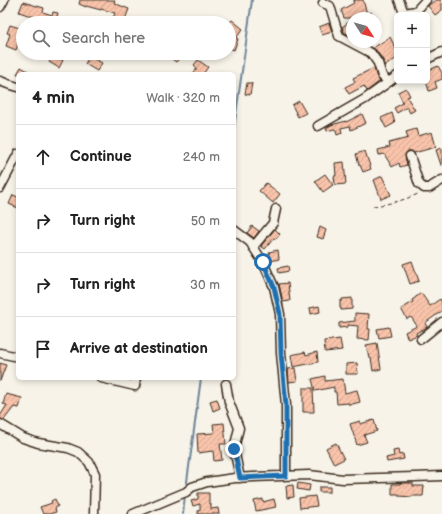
<!DOCTYPE html>
<html lang="en">
<head>
<meta charset="utf-8">
<style>
  :root { --surface:#fff; --page:#f2f2f2; --text:#222; --muted:#767676; --line:#e0e0e0 }
  body { margin:0; font-family:"Balsamiq Sans",sans-serif; background:var(--page); color:var(--text) }
  .controls { position:absolute; right:12px; top:12px; display:grid; overflow:hidden; border-radius:6px; box-shadow:0 2px 6px #0003 }
  .controls button { width:36px; height:36px; display:grid; place-items:center; padding:0; border:0; border-bottom:1px solid var(--line); background:var(--surface); color:var(--text); font:20px sans-serif }
  .compass { position:absolute; left:346px; top:12px; width:36px; height:36px; border-radius:50%; background:var(--surface); box-shadow:0 2px 6px #0003; rotate:126deg }
  .stop { position:absolute; width:12px; height:12px; margin:-9px; border:3px solid #1f6fb2; border-radius:50%; background:#fff }
  .stop.end { background:#1f6fb2; border-color:#fff; box-shadow:0 1px 4px #0008 }
  .list { margin:0; padding:0; list-style:none }
  h2 { display:flex; justify-content:space-between; align-items:center; height:52px; margin:0; padding:0 16px; font-size:17px }
  h2 small { font-size:13px; font-weight:400; color:var(--muted) }
  .list li { display:grid; grid-template-columns:26px 1fr auto; gap:12px; align-items:center; box-sizing:border-box; height:64px; padding:0 16px; border-top:1px solid var(--line) }
  .list b { display:block; font-size:15px; white-space:nowrap }
  .list em { font-size:13px; font-style:normal; color:var(--muted) }
  .icon { flex:none; width:22px; height:22px; fill:none; stroke:currentColor; stroke-width:2; stroke-linecap:round; stroke-linejoin:round }
  .map { position:relative; flex:none; width:442px; height:514px; overflow:hidden }
  .search { position:absolute; background:var(--surface); box-shadow:0 2px 6px #0003; left:16px; top:16px; width:220px; height:44px; display:flex; align-items:center; gap:10px; box-sizing:border-box; padding:0 14px; border-radius:22px; color:var(--muted); font-size:15px }
  .panel { position:absolute; background:var(--surface); box-shadow:0 2px 6px #0003; left:16px; top:72px; width:220px; height:308px; border-radius:6px }
  .map>svg:first-child { display:block }
  .lines { fill:none; stroke-linecap:round; stroke-linejoin:round }
  .stream { stroke:#6f869a; stroke-width:2 }
  .building { fill:url(#building-hatch); stroke:#3b2a1e }
  .minor-casing { stroke:#3b2a1e; stroke-width:11 }
  .path { stroke:#3b2a1e; stroke-width:1; stroke-dasharray:4 3; stroke-linecap:butt }
  .minor { stroke:#f7f3e8; stroke-width:8 }
  .route { stroke:#1f6fb2; stroke-width:5 }
</style>
</head>
<body>
<div class="map">
<svg width="442" height="514" viewBox="0 0 442 514">
  <defs>
    <pattern id="building-hatch" width="6" height="6" patternUnits="userSpaceOnUse"><rect width="6" height="6" fill="#f8c3aa"/><path d="M-1 1l2-2M0 6l6-6M5 7l2-2" fill="none" stroke="#d6a892"/></pattern>
  </defs>
  <rect width="100%" height="100%" fill="#f7f3e8"/>
  <filter id="ink" filterUnits="userSpaceOnUse"><feTurbulence type="fractalNoise" baseFrequency=".025" numOctaves="2"/><feDisplacementMap in="SourceGraphic" scale="8" xChannelSelector="R" yChannelSelector="G"/><feConvolveMatrix kernelMatrix="1 2 1 2 8 2 1 2 1" color-interpolation-filters="sRGB"/></filter>
  <g filter="url(#ink)">
    <g class="lines">
      <path class="stream" d="M234,128l18,-128
        M186,489l15,-111
        M183,514l2,-19"/>
    </g>
    <path class="building" d="M80,0h35l-1,3 15,6 -5,13 -11,-4 2,-5 -14,-4v1l-15,-4v1l-7,-3z
      M356,0h7l4,14 4,-2 3,6h-30l-3,-8 13,-7 -1,-2z
      M435,0h5l2,3v7l-7,5 -7,-9z
      M23,2l21,6 -1,4 9,3 1,-3 5,1 -3,10 -12,-3 -24,-8z
      M232,20l11,9 -7,9 2,1 -4,11 -5,-2v-8l3,-9 -3,-3v-5z
      M352,20v13l-3,2 -5,-3 -2,-5z
      M329,23l3,9 -10,3 -3,-8z
      M10,25l13,4 -7,21 -10,-4 4,-12 -3,-1z
      M390,37l7,14v7l-12,8 -2,-6 -7,-10 -3,-2z
      M54,53h8l-2,6 3,1 -4,8 -10,-6z
      M164,53h9l7,5 -4,4z
      M89,56l13,7 -5,8 -12,-7z
      M198,60l10,7 -5,7h-10l4,-6 -3,-3z
      M438,66l4,7v6l-7,3 2,6 -8,3 -3,-10h1v-10z
      M21,67l12,7h-16z
      M374,68l3,10 3,3 -13,10 -3,-5 -15,8 -4,-7 10,-5 -2,-4z
      M247,83h5l-2,12 -5,-1z
      M406,88l4,8 -3,1 8,13 -5,3 -3,-6 -10,6 -3,-5 9,-5 -5,-11z
      M299,101l7,12 -8,4 -6,-12z
      M392,113l3,10 -9,5 -5,-10z
      M362,114l4,9 -15,7 -1,-4 -9,2 1,5 -5,2 -1,-5 -2,-1 -7,2 -1,-3 5,-3 15,-4v1z
      M416,129l2,7 14,-4 4,15 -22,6 -2,-2h-4l-2,2 -1,2 2,10 -7,2 -1,-4 -7,4 -8,-13 -5,1 -1,-5 12,-3 -1,-4 19,-5 -2,-6z
      M442,148v17h-1l-5,-15z
      M365,151l6,18 -8,3 -3,-7h-1l-3,-11z
      M344,162l2,22 -11,1 -1,-9h2l-1,-13z
      M325,174l8,11 -10,7 -8,-11z
      M382,176l9,19 -10,4 -7,-19z
      M266,183l14,11 -7,9 -14,-12z
      M13,195l5,2v11l-9,-4z
      M252,226l7,5 -5,7 -7,-5z
      M320,227l6,3 -3,9 -6,-2z
      M275,229l5,5 -4,5 -2,-1 -9,11 -4,-3z
      M278,250l1,9 -8,2 -2,-9z
      M412,261l7,20 -9,3 -7,-20z
      M288,266l1,5 -10,2 -1,-5z
      M288,283l2,18 -7,1 -4,-18z
      M421,293l9,13 10,-7 2,4v8l-17,12 2,4 -11,6 1,2 -9,4 -3,-7 12,-6 -6,-9 -4,2 -6,-10 12,-7 -1,-2z
      M352,298v11l-11,1v-2h-1v-7h2v-2z
      M319,306l1,6 -9,2 -1,-6z
      M355,313l14,1 -1,15h2l-1,11 -12,-1 1,-13 -10,-1v2l-9,1v-5l16,-2z
      M389,327l2,9 -12,2 -2,-9z
      M340,339l2,11 -17,2 -1,-11z
      M377,343l4,26 -8,2 -2,-13h-2l-3,-13z
      M305,352l1,3 11,-3 1,10 -25,5 -2,-12z
      M0,363l6,2 -6,16z
      M357,363l1,11h-12v-10z
      M295,368l2,13 -8,1 -1,-13z
      M325,376v5l18,-2 2,14 12,-3 3,12 -11,3v-2l-12,1 -1,-12h-2v-5l-19,4 -3,-12z
      M303,388h10l1,24h-11z
      M6,394l16,4 -3,10 -5,-1 -10,13 -4,-1v-3l7,-11 -4,-1z
      M217,399l3,9 -7,3 -3,-10z
      M374,420l3,11 -13,4 3,7 -10,3 -7,-21 10,-3v3z
      M224,423l2,21h-6l2,16 -8,1 -1,-10 -15,2 -1,-19 17,-1 -1,-9z
      M336,443l8,16 -10,5 -8,-16z
      M398,450l1,5 4,-1 1,5 -17,3 -1,-4 8,-2 -1,-5z
      M298,483l12,2 -1,6 -12,-2z
      M400,483h13v3h11l-1,10h-11v1l-13,-1v-2h-7v-10h8z
      M293,485l1,12 -7,1 -1,-12z
      M319,487h11v5h-11z
      M198,493h11v11h2v5l7,-1 1,6h-21v-3l2,-1v-6l-7,2 -2,-5 7,-2z
      M315,496l2,10 -17,2 -1,-10z
      M55,499l3,7 -3,2 1,4 -6,2h-7l-3,-7 12,-4 -1,-2z
      M263,499v3l11,-3 2,8 -20,4 -2,-10z"/>
    <g class="lines">
      <g class="minor-casing">
        <path id="minor" d="M399,0l5,13 12,-2 10,-11
          M323,3l7,3 9,30 32,17 7,10 4,13 7,6
          M0,7l4,-7
          M427,59l15,-7
          M0,81l8,3 10,3
          M318,126l47,-27 32,-23
          M410,156l9,28 5,4h5l13,-8
          M0,188l18,-34
          M234,230l16,12 13,20 11,25 6,27 1,39 5,52v71
          M253,247l20,-24 3,-14
          M421,339l21,-17
          M0,353l18,4
          M101,378l34,8 1,-8
          M226,384l3,18 10,26 -5,21 6,29
          M0,424l23,14 15,5 30,5 10,4 11,10 6,12 -1,40
          M133,514l53,-22 6,-5 15,-5 28,-4 18,-1 56,-2 34,4 72,-2 27,-1"/>
      </g>
      <path class="path" d="M373,206c17,-2 32,-6 47,-13"/>
      <use href="#minor" class="minor"/>
    </g>
  </g>
  <g class="lines" filter="url(#ink)">
    <path class="route" d="M234,449l6,29 46,-2v-71l-5,-52 -1,-39 -6,-27 -11,-25"/>
  </g>
</svg>
<div class="controls">
<button>+</button>
<button>−</button>
</div>
<svg class="compass" viewBox="-18 -18 36 36"><path d="M0-13l5 13h-10z" fill="#e53935"/><path d="M0 13l5-13h-10z" fill="#767676"/></svg>
<div class="stop" style="left:263px;top:262px"></div>
<div class="stop end" style="left:234px;top:449px"></div>
<div class="search"><svg class="icon" aria-label="search" viewBox="0 0 24 24"><circle cx="10" cy="10" r="6"/><path d="M15 15l6 6"/></svg>Search here</div>
<section class="panel">
<h2>4 min<small>Walk · 320 m</small></h2>
<ul class="list">
<li><svg class="icon" aria-label="ahead" viewBox="0 0 24 24"><path d="M12 20V5M6 11l6-6 6 6"/></svg><div><b>Continue</b></div><em>240 m</em></li>
<li><svg class="icon" aria-label="right" viewBox="0 0 24 24"><path d="M7 20v-9h11M14 6l5 5-5 5"/></svg><div><b>Turn right</b></div><em>50 m</em></li>
<li><svg class="icon" aria-label="right" viewBox="0 0 24 24"><path d="M7 20v-9h11M14 6l5 5-5 5"/></svg><div><b>Turn right</b></div><em>30 m</em></li>
<li><svg class="icon" aria-label="arrive" viewBox="0 0 24 24"><path d="M6 21V4h12l-3 4 3 4H6"/></svg><div><b>Arrive at destination</b></div></li>
</ul>
</section>
</div>
</body>
</html>
